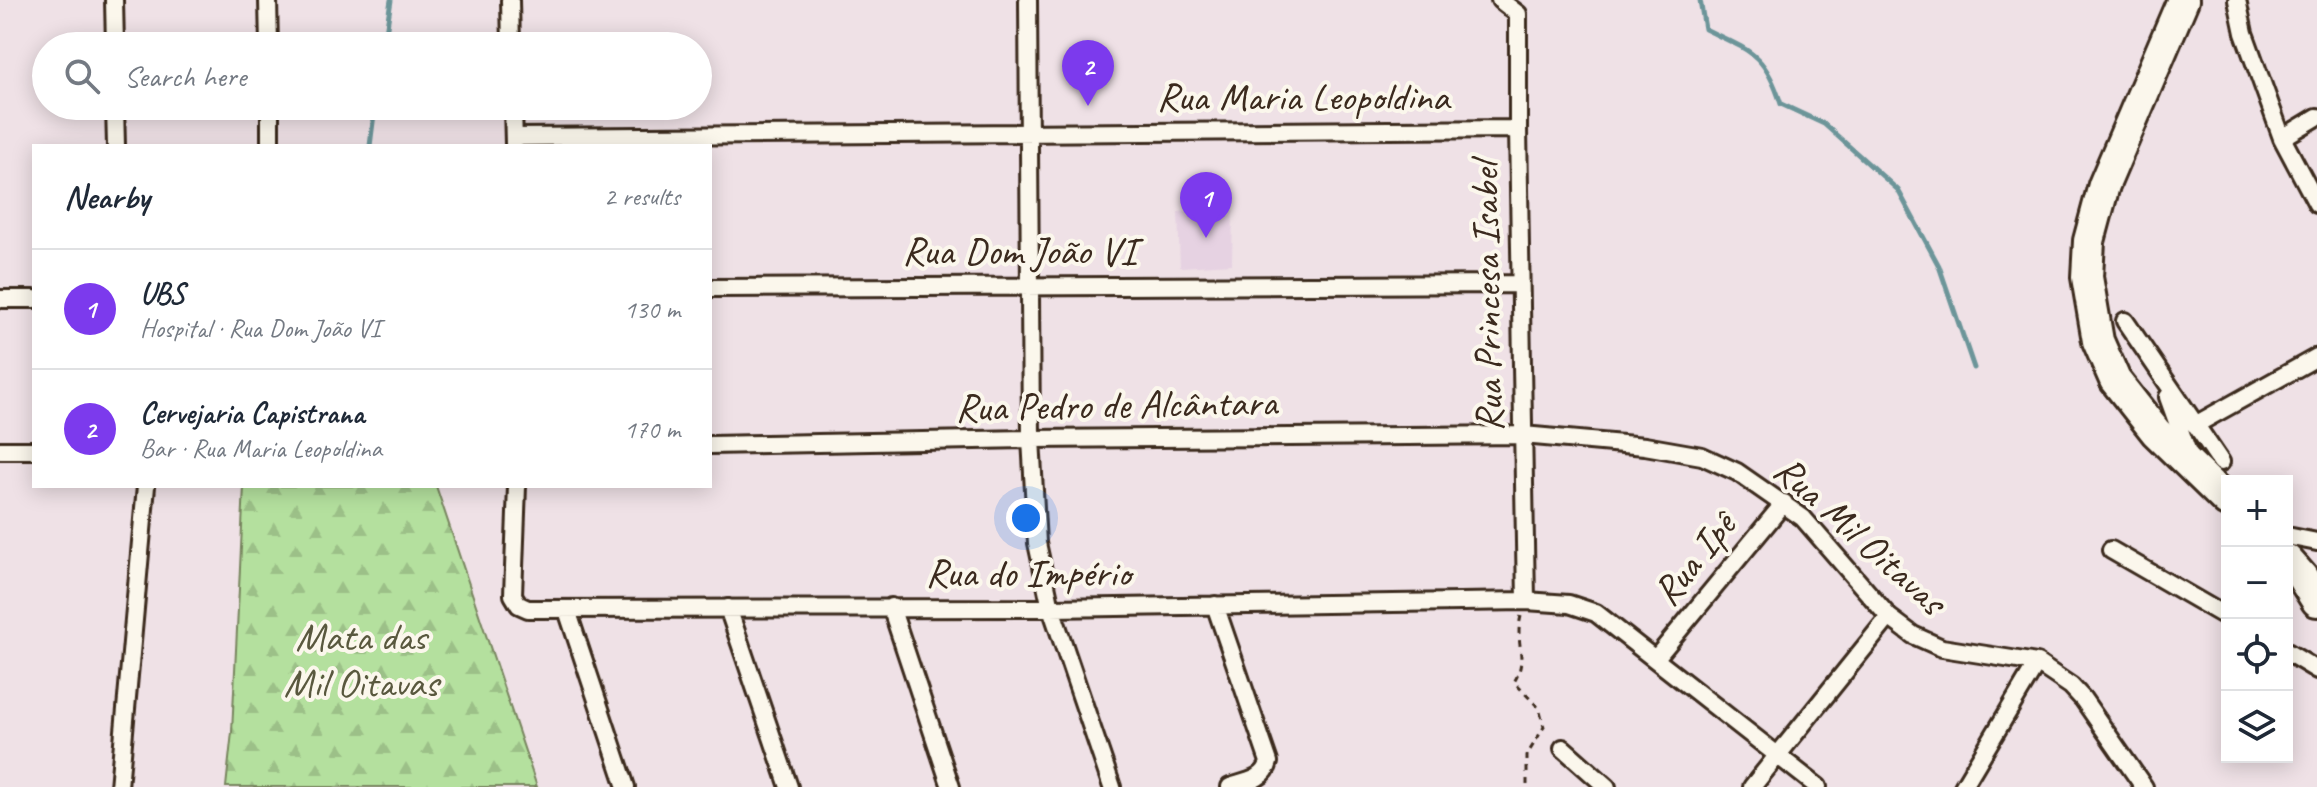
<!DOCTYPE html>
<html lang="en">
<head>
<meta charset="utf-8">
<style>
  :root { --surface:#fff; --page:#f2f2f3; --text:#1f2937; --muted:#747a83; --line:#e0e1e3; --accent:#7c3aed }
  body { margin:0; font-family:Caveat,sans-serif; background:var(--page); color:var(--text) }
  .controls { position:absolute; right:24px; bottom:24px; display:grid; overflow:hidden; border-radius:0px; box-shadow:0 4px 20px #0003 }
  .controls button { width:72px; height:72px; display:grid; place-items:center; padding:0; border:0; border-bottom:2px solid var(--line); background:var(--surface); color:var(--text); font:40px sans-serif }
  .you { position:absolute; left:1026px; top:518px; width:28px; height:28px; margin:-20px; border:6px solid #fff; border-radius:50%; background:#1a73e8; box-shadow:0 0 0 12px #1a73e833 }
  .badge { display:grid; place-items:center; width:52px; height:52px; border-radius:50%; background:var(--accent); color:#fff; font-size:26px; font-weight:700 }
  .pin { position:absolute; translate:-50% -66px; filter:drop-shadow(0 2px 4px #0008) }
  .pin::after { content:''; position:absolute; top:42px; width:28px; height:24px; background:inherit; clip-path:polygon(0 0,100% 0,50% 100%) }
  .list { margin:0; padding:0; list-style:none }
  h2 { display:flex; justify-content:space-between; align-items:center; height:104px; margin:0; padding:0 32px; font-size:34px }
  h2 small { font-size:26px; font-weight:400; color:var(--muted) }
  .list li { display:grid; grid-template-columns:52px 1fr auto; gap:24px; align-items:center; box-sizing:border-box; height:120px; padding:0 32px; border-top:2px solid var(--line) }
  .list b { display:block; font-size:30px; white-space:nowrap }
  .list p { margin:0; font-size:26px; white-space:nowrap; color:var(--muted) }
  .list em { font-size:26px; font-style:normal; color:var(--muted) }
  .icon { flex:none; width:44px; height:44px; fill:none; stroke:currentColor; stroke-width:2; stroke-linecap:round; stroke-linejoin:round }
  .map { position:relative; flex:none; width:2317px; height:787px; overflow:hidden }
  .search { position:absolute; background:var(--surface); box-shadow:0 4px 20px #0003; left:32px; top:32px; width:680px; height:88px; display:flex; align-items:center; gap:20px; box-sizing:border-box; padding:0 28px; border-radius:44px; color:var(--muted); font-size:30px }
  .panel { position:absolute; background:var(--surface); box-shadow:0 4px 20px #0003; left:32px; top:144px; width:680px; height:344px; border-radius:0px }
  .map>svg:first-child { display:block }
  .built { fill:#e6d2e2 }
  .forest { fill:url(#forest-firs); stroke:#78855e; stroke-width:2 }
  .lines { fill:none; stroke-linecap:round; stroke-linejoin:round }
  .stream { stroke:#6c9599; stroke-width:5 }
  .street-casing { stroke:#3b2a1e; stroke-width:22 }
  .highway-casing { stroke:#3b2a1e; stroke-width:36 }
  .path { stroke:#3b2a1e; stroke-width:3; stroke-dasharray:6 6; stroke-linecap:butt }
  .street { stroke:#fbf7ec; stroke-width:16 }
  .highway { stroke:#fbf7ec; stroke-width:30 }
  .labels { text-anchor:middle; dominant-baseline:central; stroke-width:8; stroke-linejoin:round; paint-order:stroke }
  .street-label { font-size:40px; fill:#3b2a1e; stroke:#fbf7ec }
  .park-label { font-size:40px; fill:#59583e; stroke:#fbf7ec }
</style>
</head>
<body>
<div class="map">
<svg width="2317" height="787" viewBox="0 0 2317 787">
  <defs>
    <pattern id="forest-firs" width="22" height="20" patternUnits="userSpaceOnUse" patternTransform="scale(2)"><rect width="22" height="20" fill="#b4e09e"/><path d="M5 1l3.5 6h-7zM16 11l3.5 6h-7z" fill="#9cc088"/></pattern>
  </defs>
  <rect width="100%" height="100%" fill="#efe1e6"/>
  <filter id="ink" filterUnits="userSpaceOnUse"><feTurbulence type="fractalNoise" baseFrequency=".0125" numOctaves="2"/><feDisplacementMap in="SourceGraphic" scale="16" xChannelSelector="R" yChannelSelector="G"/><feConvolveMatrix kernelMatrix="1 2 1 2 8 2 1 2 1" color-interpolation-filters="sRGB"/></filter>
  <g filter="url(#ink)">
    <path class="built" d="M1233,208l-1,56 -52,3 -2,-55z"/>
    <path class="forest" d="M244,486h192l101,301h-311l6,-55z"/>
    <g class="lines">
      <path class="stream" d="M1700,0l5,29c45,22 60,24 76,75l43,20 74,66 41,76 35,102
        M384,46l7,-46
        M370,146l5,-40"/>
      <g class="street-casing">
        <path id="street" d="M114,0l1,46
          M268,0l1,46
          M510,0l1,46
          M1028,0l3,439 6,104 14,65 61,179
          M1500,0l18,14v115l8,472
          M2237,0l7,33 38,105 35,66
          M115,106l1,40
          M270,106v40
          M513,106l1,38
          M514,137l1004,-8
          M2282,138l35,-21
          M710,288l810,-4
          M0,299h34
          M2125,321l96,141
          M2168,397l22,61
          M2195,425l122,-68
          M710,445l321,-6 492,-4 122,11 57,10 35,16 66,46 86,99 24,18 29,13 95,15 34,23 12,13 61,88
          M0,450h34
          M517,486l-4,109 6,10 9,4 523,-1 475,-7 43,3 27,9 222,174
          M2287,536l30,6
          M2111,550l116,67
          M1215,605l54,157c-4,18 -24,20 -39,25
          M891,607l60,180
          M728,608l61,179
          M567,610l59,177
          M2287,652l30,18
          M1656,658l128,-155
          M1563,748l44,39
          M119,787l27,-301
          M1752,787l137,-170
          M1963,787l74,-124"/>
      </g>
      <g class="highway-casing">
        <path id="highway" d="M2183,0l-79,185 -15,56 -2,36 11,64 17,39 41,52 71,69
          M2287,560l15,17 15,24"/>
      </g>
      <path class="path" d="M1521,616c-7,27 8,42 -7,66l25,26 5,19 -17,28v32"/>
      <use href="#street" class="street"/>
      <use href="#highway" class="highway"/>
    </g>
  </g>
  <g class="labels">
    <g class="street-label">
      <text x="1303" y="97">Rua Maria Leopoldina</text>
      <text x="1019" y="251">Rua Dom João VI</text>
      <text transform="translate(1487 297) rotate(-91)">Rua Princesa Isabel</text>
      <text transform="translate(1116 405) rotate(-1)">Rua Pedro de Alcântara</text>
      <text transform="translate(1860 535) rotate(42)">Rua Mil Oitavas</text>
      <text transform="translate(1694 559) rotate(-51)">Rua Ipê</text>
      <text x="1028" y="573">Rua do Império</text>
    </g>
    <g class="park-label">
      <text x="361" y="637">Mata das<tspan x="361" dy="46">Mil Oitavas</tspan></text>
    </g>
  </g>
</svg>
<div class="controls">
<button>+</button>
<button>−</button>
<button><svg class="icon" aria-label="locate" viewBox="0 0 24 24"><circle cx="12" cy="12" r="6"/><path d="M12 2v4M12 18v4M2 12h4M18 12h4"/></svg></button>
<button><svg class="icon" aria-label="layers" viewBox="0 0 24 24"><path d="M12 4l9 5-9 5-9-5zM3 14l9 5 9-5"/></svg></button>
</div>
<div class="you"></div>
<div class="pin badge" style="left:1206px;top:238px">1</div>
<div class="pin badge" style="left:1088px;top:106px">2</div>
<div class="search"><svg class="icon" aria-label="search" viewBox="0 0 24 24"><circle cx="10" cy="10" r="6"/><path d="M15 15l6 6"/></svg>Search here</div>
<section class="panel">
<h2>Nearby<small>2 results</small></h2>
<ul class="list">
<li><span class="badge">1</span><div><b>UBS</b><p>Hospital · Rua Dom João VI</p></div><em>130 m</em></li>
<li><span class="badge">2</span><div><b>Cervejaria Capistrana</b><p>Bar · Rua Maria Leopoldina</p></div><em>170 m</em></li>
</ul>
</section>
</div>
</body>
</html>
